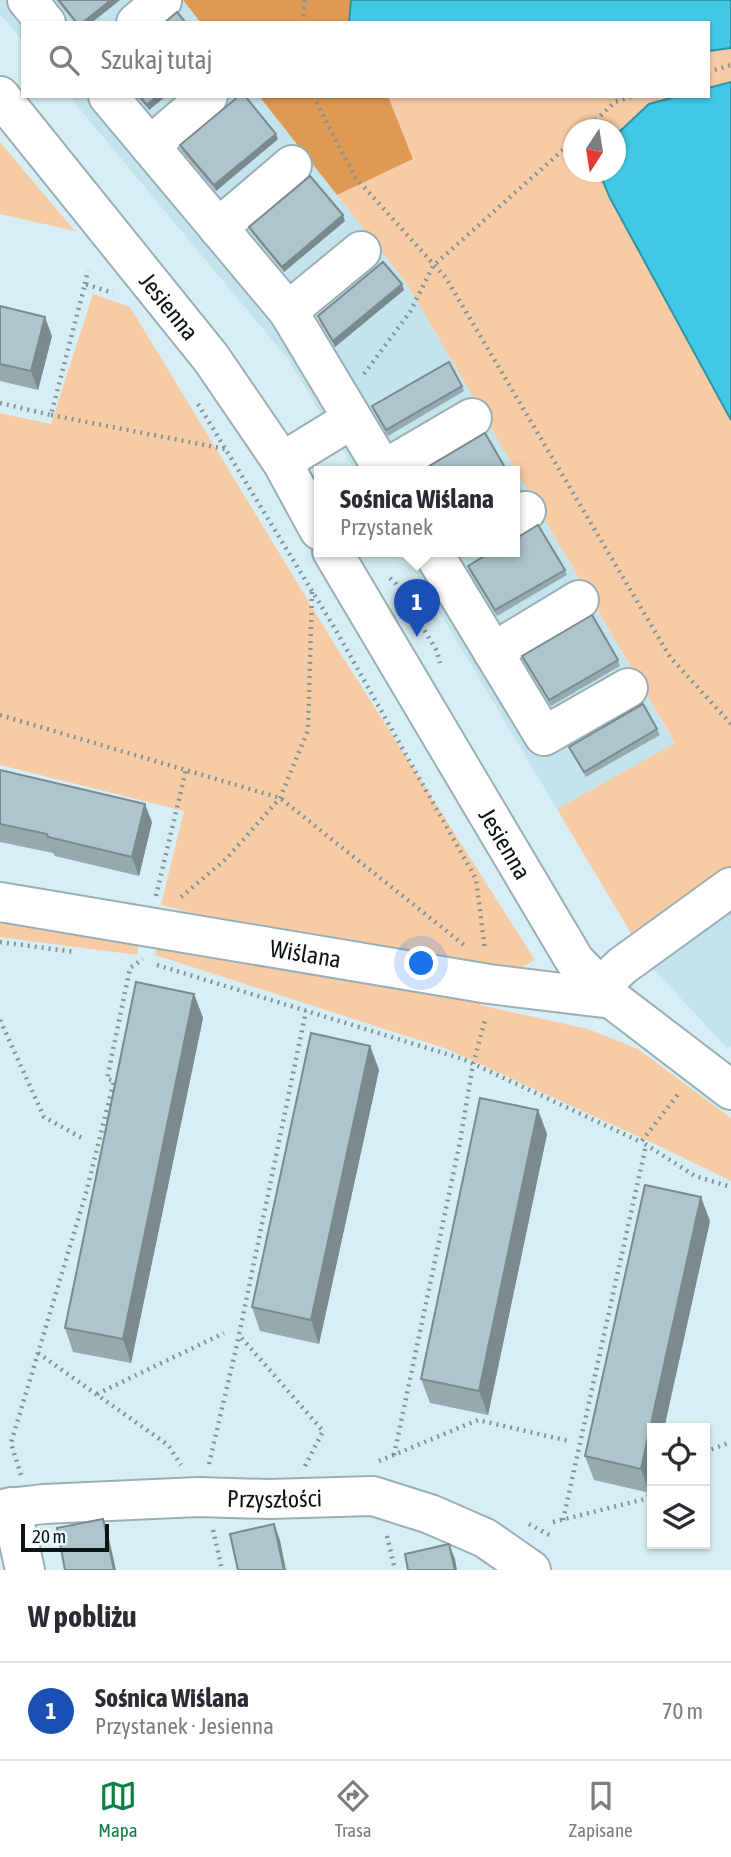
<!DOCTYPE html>
<html lang="pl">
<head>
<meta charset="utf-8">
<style>
  :root { --surface:#fff; --page:#f7f7f7; --text:#2b2b33; --muted:#7c7c81; --line:#e1e1e2; --accent:#0b8043 }
  body { margin:0; font-family:"Asap Condensed",sans-serif; background:var(--page); color:var(--text) }
  .controls { position:absolute; right:21px; bottom:21px; display:grid; overflow:hidden; border-radius:0px; box-shadow:0 2px 5px #0004 }
  .controls button { width:63px; height:63px; display:grid; place-items:center; padding:0; border:0; border-bottom:2px solid var(--line); background:var(--surface); color:var(--text); font:35px sans-serif }
  .compass { position:absolute; left:563px; top:119px; width:63px; height:63px; border-radius:50%; background:var(--surface); box-shadow:0 2px 5px #0004; rotate:192deg }
  .scale { position:absolute; left:21px; bottom:18px; width:88px; box-sizing:border-box; padding-left:7px; border:4px solid #0b1315; border-top:0; font-size:19px; line-height:24px; white-space:nowrap; color:#0b1315; -webkit-text-stroke:5px #ecfafe; paint-order:stroke }
  .you { position:absolute; left:422px; top:964px; width:24px; height:24px; margin:-18px; border:5px solid #fff; border-radius:50%; background:#1a73e8; box-shadow:0 0 0 10px #1a73e833 }
  .badge { display:grid; place-items:center; width:46px; height:46px; border-radius:50%; background:var(--accent); color:#fff; font-size:23px; font-weight:700 }
  .pin { position:absolute; translate:-50% -58px; filter:drop-shadow(0 2px 4px #0008) }
  .pin::after { content:''; position:absolute; top:37px; width:24px; height:21px; background:inherit; clip-path:polygon(0 0,100% 0,50% 100%) }
  .popup { position:absolute; left:314px; top:466px; width:206px; height:91px; box-sizing:border-box; display:grid; place-content:center; border-radius:0px; background:var(--surface); filter:drop-shadow(0 2px 5px #0005); font-size:23px; white-space:nowrap; color:var(--muted) }
  .popup b { font-size:26px; color:var(--text) }
  .popup::after { content:''; position:absolute; left:50%; top:100%; margin-left:-14px; border:14px solid transparent; border-top-color:var(--surface) }
  .list { margin:0; padding:0; list-style:none }
  h2 { display:flex; justify-content:space-between; align-items:center; height:91px; margin:0; padding:0 28px; font-size:30px }
  h2 small { font-size:23px; font-weight:400; color:var(--muted) }
  .list li { display:grid; grid-template-columns:46px 1fr auto; gap:21px; align-items:center; box-sizing:border-box; height:98px; padding:0 28px; border-top:2px solid var(--line) }
  .list b { display:block; font-size:26px; white-space:nowrap }
  .list p { margin:0; font-size:23px; white-space:nowrap; color:var(--muted) }
  .list em { font-size:23px; font-style:normal; color:var(--muted) }
  .icon { flex:none; width:38px; height:38px; fill:none; stroke:currentColor; stroke-width:2; stroke-linecap:round; stroke-linejoin:round }
  .map { position:relative; flex:none; width:731px; height:1570px; overflow:hidden }
  .search { position:absolute; background:var(--surface); box-shadow:0 2px 5px #0004; left:21px; right:21px; top:21px; height:77px; display:flex; align-items:center; gap:18px; box-sizing:border-box; padding:0 24px; border-radius:0px; color:var(--muted); font-size:26px }
  .sheet { height:189px; background:var(--surface) }
  nav { display:flex; justify-content:space-around; align-items:center; box-sizing:border-box; height:98px; border-top:2px solid var(--line); background:var(--surface); font-size:19px; color:var(--muted) }
  nav a { display:grid; justify-items:center; gap:4px }
  nav .on { color:var(--accent) }
  .map>svg:first-child { display:block }
  .built { fill:#c3e4ec }
  .green { fill:#f7cca4 }
  .forest { fill:#df9953 }
  .water { fill:#40c9e4; stroke:#3092a6; stroke-width:2 }
  .lines { fill:none; stroke-linecap:round; stroke-linejoin:round }
  .minor-casing { stroke:#99afb5; stroke-width:42 }
  .path { stroke:#839498; stroke-width:4.5; stroke-dasharray:2 5; stroke-linecap:butt }
  .minor { stroke:#fff; stroke-width:38 }
  .wall { fill:#96a9af }
  .shaded-wall { fill:#7a8a8e }
  .building { fill:#aec5cb; stroke:#7a8a8e; stroke-width:2 }
  .labels { text-anchor:middle; dominant-baseline:central; stroke-width:5; stroke-linejoin:round; paint-order:stroke }
  .street-label { font-size:24px; fill:#0b1315; stroke:#ecfafe }
</style>
</head>
<body>
<div class="map">
<svg width="731" height="1570" viewBox="0 0 731 1570">
  <rect width="100%" height="100%" fill="#d7eff4"/>
  <path class="built" d="M0,0h183l18,23h-178v18l-23,-27z
    M69,96h190l148,188 268,460 -118,65 -154,-258h112v-80h-160l-67,-112z
    M731,912v134l-4,2 -77,-83z"/>
  <path class="green" d="M731,48v34l-23,6v-37z
    M388,96h290l-29,8 -33,31v-5h-42v42h26l10,26 121,222v492l-81,53 -93,-156 118,-66 -268,-459 -70,-89 76,-36z
    M0,142l75,89 -75,-17z
    M93,294l37,13 205,338 200,315 -28,15 -283,-54 -63,-16 23,-94 -184,-46v-352l51,11z
    M0,914l140,25 -3,16 -137,-18z
    M158,940l322,59v6l108,24 50,20 93,69v63l-74,-36 -210,-96 -292,-94z"/>
  <path class="forest" d="M183,0h168l-2,23h-148z
    M259,96h129l25,63 -76,36z"/>
  <path class="water" d="M351,0h380v48l-23,3v-28h-359z
    M731,82v338l-121,-222 -11,-26h17v-37l33,-31 29,-8h30v-8z"/>
  <g class="lines">
    <g class="minor-casing">
      <g id="minor">
        <path d="M27,0l19,23"/>
        <path d="M136,23l26,-22"/>
        <path id="s1" d="M0,96l211,262 71,104 37,68"/>
        <path d="M108,96l180,215 96,160"/>
        <path d="M150,146l58,-50"/>
        <path d="M218,228l74,-63"/>
        <path d="M288,311l73,-60"/>
        <path d="M282,462l70,-43"/>
        <path d="M383,470l89,-52"/>
        <path d="M515,517l11,-6"/>
        <path id="s2" d="M332,551l243,410 37,38 119,91"/>
        <path d="M432,551l112,185 84,-48"/>
        <path d="M493,652l86,-52"/>
        <path id="s3" d="M0,902l489,82 123,15"/>
        <path d="M600,987l22,-21 109,-79"/>
        <path d="M11,1507l14,63"/>
        <path id="s4" d="M0,1509l44,-5 154,-7 70,2 105,-3 57,18 55,24 46,32"/>
      </g>
    </g>
    <path class="path" d="M302,23l3,-23
      M708,72l23,-7
      M313,96l42,81 91,101 224,379 61,67
      M585,130l30,-28 18,-6
      M85,284l3,-14
      M364,374l46,-62 23,-46 141,-126
      M0,403l51,12 34,-131 28,9
      M198,404l136,223 142,252 9,71
      M51,415l174,34
      M390,578l6,6 41,67 3,12
      M0,715l280,83 184,147
      M156,896l30,-126
      M181,897l45,-38 54,-61 28,-68 4,-138
      M0,942l75,10
      M157,965l306,94 178,83 38,-49
      M0,1020l44,97 38,21
      M645,1144l50,32 36,11
      M38,1353l130,92 13,20
      M97,1394l127,-61
      M705,1452l26,-10
      M394,1455l66,-313 13,-78 13,-47
      M379,1461l99,-41 91,21
      M209,1464l30,-128
      M305,1466l18,-35 -84,-96 67,-324
      M21,1475l-10,-32 75,-250 28,-112 -7,-2 23,-111 13,-9
      M563,1520l83,-375
      M553,1522l92,-23 7,-6
      M529,1524l22,12
      M213,1530l9,40
      M387,1536l8,34"/>
    <use href="#minor" class="minor"/>
  </g>
  <path class="wall" d="M56,0h64l-29,23h-16z
    M137,96h29l-17,14z
    M278,139l-62,52 -34,-40 -2,-6z
    M345,221l-61,51 -33,-40 -2,-5z
    M404,290l-69,57 -15,-25 -2,-6z
    M0,306l52,30 -14,54 -38,-9z
    M462,386l2,5 -76,45 -14,-24 -2,-6z
    M468,566l97,4 2,5 -70,41 -27,-44z
    M522,656l96,4 2,6 -69,40 -27,-45z
    M657,729l3,6 -74,42 -17,-30z
    M0,770l152,52 -13,54 -84,-20 -2,-3 -53,-11z
    M194,994l9,24 -72,345 -58,-11 -8,-24z
    M370,1046l9,24 -60,274 -59,-13 -8,-24z
    M538,1110l9,24 -59,281 -58,-12 -9,-24z
    M710,1221l-60,272 -56,-13 -9,-24z"/>
  <path class="shaded-wall" d="M111,0h9l-29,23h-9z
    M157,96h9l-17,14 -2,-5z
    M276,134l2,5 -62,52 -2,-6z
    M343,215l2,6 -61,51 -2,-5z
    M402,284l2,6 -69,57 -2,-6z
    M45,317l7,19 -14,54 -7,-19z
    M145,804l7,18 -13,54 -7,-19z
    M194,994l9,24 -72,345 -8,-24z
    M370,1046l9,24 -60,274 -8,-24z
    M538,1110l9,24 -59,281 -9,-24z
    M701,1197l9,24 -46,207h-12v53l-2,12 -9,-24z
    M103,1519l5,15 8,36h-2z
    M274,1524l6,16 6,30h-2z
    M449,1544l6,15 2,11h-2z"/>
  <path class="building" d="M59,0h52l-29,23h-5z
    M177,12l9,11h-22z
    M139,96h18l-10,9z
    M239,96h6l31,38 -62,51 -34,-40z
    M310,176l33,39 -61,52 -33,-40z
    M383,262l19,22 -69,57 -15,-25z
    M0,306l45,11 -14,54 -31,-7z
    M449,362l13,24 -76,44 -14,-24z
    M485,433l22,38h-86z
    M538,525l27,45 -70,40 -27,-44 25,-15h22v-12z
    M592,615l26,45 -69,40 -27,-44z
    M643,704l14,25 -73,43 -15,-25z
    M0,770l145,34 -13,53 -84,-20 -1,-3 -47,-10z
    M136,982l58,12 -71,345 -58,-11z
    M311,1033l59,13 -59,274 -59,-13z
    M480,1098l58,12 -59,281 -58,-12z
    M645,1185l56,12 -60,272 -56,-13z
    M103,1519l11,51h-49l-8,-42z
    M274,1524l10,46h-46l-8,-36z
    M449,1544l6,26h-47l-3,-16z"/>
  <g class="labels">
    <g class="street-label">
      <text stroke="none"><textPath href="#s1" startOffset="270">Jesienna</textPath></text>
      <text stroke="none"><textPath href="#s2" startOffset="340">Jesienna</textPath></text>
      <text stroke="none"><textPath href="#s3" startOffset="310">Wiślana</textPath></text>
      <text stroke="none"><textPath href="#s4" startOffset="275">Przyszłości</textPath></text>
    </g>
  </g>
</svg>
<div class="controls">
<button><svg class="icon" aria-label="locate" viewBox="0 0 24 24"><circle cx="12" cy="12" r="6"/><path d="M12 2v4M12 18v4M2 12h4M18 12h4"/></svg></button>
<button><svg class="icon" aria-label="layers" viewBox="0 0 24 24"><path d="M12 4l9 5-9 5-9-5zM3 14l9 5 9-5"/></svg></button>
</div>
<svg class="compass" viewBox="-18 -18 36 36"><path d="M0-13l5 13h-10z" fill="#e53935"/><path d="M0 13l5-13h-10z" fill="#7c7c81"/></svg>
<div class="scale">20 m</div>
<div class="you"></div>
<div class="pin badge" style="left:417px;top:637px;background:#1a4fb4">1</div>
<div class="popup"><b>Sośnica Wiślana</b>Przystanek</div>
<div class="search"><svg class="icon" aria-label="search" viewBox="0 0 24 24"><circle cx="10" cy="10" r="6"/><path d="M15 15l6 6"/></svg>Szukaj tutaj</div>
</div>
<section class="sheet">
<h2>W pobliżu<small></small></h2>
<ul class="list">
<li><span class="badge" style="background:#1a4fb4">1</span><div><b>Sośnica Wiślana</b><p>Przystanek · Jesienna</p></div><em>70 m</em></li>
</ul>
</section>
<nav>
<a class="on"><svg class="icon" aria-label="map" viewBox="0 0 24 24"><path d="M3 6l6-2 6 2 6-2v14l-6 2-6-2-6 2zM9 4v14M15 6v14"/></svg>Mapa</a>
<a><svg class="icon" aria-label="directions" viewBox="0 0 24 24"><path d="M12 3l9 9-9 9-9-9zM9 14v-3h6M13 9l2 2-2 2"/></svg>Trasa</a>
<a><svg class="icon" aria-label="saved" viewBox="0 0 24 24"><path d="M7 4h10v16l-5-4-5 4z"/></svg>Zapisane</a>
</nav>
</body>
</html>
